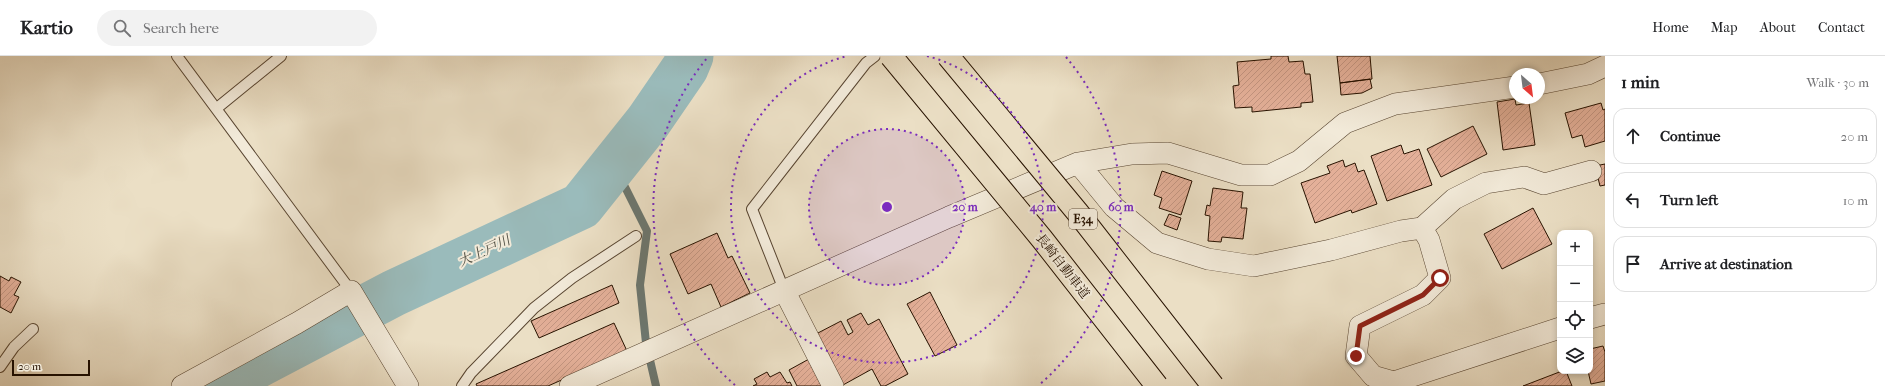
<!DOCTYPE html>
<html lang="en">
<head>
<meta charset="utf-8">
<style>
  :root { --surface:#fff; --page:#f2f2f2; --text:#202124; --muted:#757577; --line:#e0e0e0 }
  body { margin:0; font-family:"IM FELL French Canon","Noto Serif JP",serif; background:var(--page); color:var(--text) }
  .controls { position:absolute; right:12px; bottom:12px; display:grid; overflow:hidden; border-radius:8px; box-shadow:0 2px 6px #0003 }
  .controls button { width:36px; height:36px; display:grid; place-items:center; padding:0; border:0; border-bottom:1px solid var(--line); background:var(--surface); color:var(--text); font:20px sans-serif }
  .compass { position:absolute; left:1509px; top:12px; width:36px; height:36px; border-radius:50%; background:var(--surface); box-shadow:0 2px 6px #0003; rotate:152deg }
  .scale { position:absolute; left:12px; bottom:10px; width:78px; box-sizing:border-box; padding-left:4px; border:2px solid #271200; border-top:0; font-size:11px; line-height:14px; white-space:nowrap; color:#271200; -webkit-text-stroke:3px #f2ead9; paint-order:stroke }
  .stop { position:absolute; width:12px; height:12px; margin:-9px; border:3px solid #8f2418; border-radius:50%; background:#fff }
  .stop.end { background:#8f2418; border-color:#fff; box-shadow:0 1px 4px #0008 }
  .list { margin:0; padding:0; list-style:none }
  h2 { display:flex; justify-content:space-between; align-items:center; height:52px; margin:0; padding:0 16px; font-size:17px }
  h2 small { font-size:13px; font-weight:400; color:var(--muted) }
  .list li { display:grid; grid-template-columns:26px 1fr auto; gap:12px; align-items:center; box-sizing:border-box; height:56px; margin:0 8px 8px; padding:0 8px; border:1px solid var(--line); border-radius:12px }
  .list b { display:block; font-size:15px; white-space:nowrap }
  .list em { font-size:13px; font-style:normal; color:var(--muted) }
  .icon { flex:none; width:22px; height:22px; fill:none; stroke:currentColor; stroke-width:2; stroke-linecap:round; stroke-linejoin:round }
  .map { position:relative; flex:none; width:1605px; height:330px; overflow:hidden }
  header { display:flex; align-items:center; gap:24px; box-sizing:border-box; height:56px; padding:0 20px; background:var(--surface); border-bottom:1px solid var(--line) }
  header strong { font-size:19px }
  nav { display:flex; gap:22px; margin-inline-start:auto; font-size:14px }
  .search { width:280px; height:36px; background:var(--page); display:flex; align-items:center; gap:10px; box-sizing:border-box; padding:0 14px; border-radius:22px; color:var(--muted); font-size:15px }
  main { display:flex }
  aside { flex:1; background:var(--surface) }
  .map>svg:first-child { display:block }
  .lines { fill:none; stroke-linecap:round; stroke-linejoin:round }
  .stream { stroke:#6c7770; stroke-width:8 }
  .river { stroke:#9abbbb; stroke-width:47 }
  .building { fill:url(#building-hatch); stroke:#271200 }
  .lane-casing { stroke:#584531; stroke-width:12 }
  .street-casing { stroke:#584531; stroke-width:22 }
  .lane { stroke:#f2ead9; stroke-width:10 }
  .street { stroke:#f2ead9; stroke-width:21 }
  .highway-bridge-casing { stroke:#271200; stroke-width:24; stroke-linecap:butt }
  .highway-bridge { stroke:#ebdfc5; stroke-width:22 }
  .route { stroke:#8f2418; stroke-width:5 }
  .ring { fill:none; stroke:#7b2cbf; stroke-width:2; stroke-dasharray:2 4 }
  .labels { text-anchor:middle; dominant-baseline:central; stroke-width:4; stroke-linejoin:round; paint-order:stroke }
  .shield { fill:#f2ead9; stroke:#645341; stroke-width:1 }
  .shield-label { font-size:12px; font-weight:bold; fill:#271200 }
  .street-label { font-size:13px; fill:#271200; stroke:#f2ead9 }
  .water-label { font-size:14px; font-style:italic; fill:#4f4d41; stroke:#f2ead9 }
  .centre { fill:#7b2cbf; stroke:#f2ead9; stroke-width:2 }
  .ring-label { font-size:12px; text-anchor:middle; font-weight:bold; fill:#7b2cbf; stroke:#f2ead9; stroke-width:4; stroke-linejoin:round; paint-order:stroke }
</style>
</head>
<body>
<header>
<strong>Kartio</strong>
<div class="search"><svg class="icon" aria-label="search" viewBox="0 0 24 24"><circle cx="10" cy="10" r="6"/><path d="M15 15l6 6"/></svg>Search here</div>
<nav><a>Home</a><a>Map</a><a>About</a><a>Contact</a></nav>
</header>
<main>
<div class="map">
<svg width="1605" height="330" viewBox="0 0 1605 330">
  <defs>
    <pattern id="building-hatch" width="6" height="6" patternUnits="userSpaceOnUse"><rect width="6" height="6" fill="#e4b099"/><path d="M-1 1l2-2M0 6l6-6M5 7l2-2" fill="none" stroke="#c49682"/></pattern>
  </defs>
  <rect width="100%" height="100%" fill="#ebdfc5"/>
  <filter id="stains"><feTurbulence type="fractalNoise" baseFrequency=".005" numOctaves="4"/><feColorMatrix values="0 0 0 0 .2 0 0 0 0 .09 0 0 0 0 .02 0 0 0 .5 -.17"/></filter>
  <radialGradient id="worn" r=".72"><stop offset=".6" stop-color="#630" stop-opacity="0"/><stop offset="1" stop-color="#630" stop-opacity=".3"/></radialGradient>
  <g class="lines">
    <path class="stream" d="M614,109l33,66 -7,54 6,58 10,43"/>
    <path class="river" d="M225,330l11,-10 158,-83 187,-87 67,-84 37,-54 5,-12"/>
  </g>
  <path class="building" d="M1271,0h17l1,6 14,-1 2,13h5l3,28 -12,1v4l-49,5v-5l-17,1 -2,-22 6,-1 -2,-23 34,-3z
    M1337,0h33l2,23 -32,4z
    M1370,23l2,9 -10,5 -21,2 -1,-12z
    M1515,43l1,6 13,-2 6,42 -32,5 -6,-48z
    M1601,47l2,7 2,-1v32l-20,6 -3,-12 -10,3 -7,-25z
    M1473,70l14,28 -46,23 -14,-28z
    M1401,89l3,9 15,-5 13,36 -45,16 -16,-45z
    M1343,104l2,7 10,-4 3,9 6,-2 13,34 -25,9 -1,-3 -36,13 -14,-40 29,-10 -3,-7z
    M1605,108v21l-5,1 -5,-20z
    M1162,115l30,10 -11,34 -22,-7 3,-10 -8,-3z
    M1213,132l30,4 -2,16h6l-4,31 -21,-2 -1,5 -13,-1 2,-25 -5,-1 2,-10 3,1z
    M1533,152l19,36 -50,25 -18,-35z
    M1169,158l12,4 -4,12 -13,-5z
    M717,177l11,25 4,-2 18,37 -29,14 -10,-23 -23,10 -18,-40z
    M0,220l9,5 2,-4 10,5 -7,13 5,2 -8,16 -11,-6z
    M612,229l7,18 -80,35 -8,-17z
    M930,236l27,53 -22,11 -28,-52z
    M861,257l7,12 11,-6 29,55 -23,12h-4l-9,-17 -29,16 -27,-51 25,-13 7,14 5,-3 -6,-12z
    M614,267l13,28 -79,35h-71l-1,-2z
    M1603,290l2,6v29l-14,3 -3,-13h2v-22z
    M809,303l15,27h-27l-8,-16z
    M1562,315h4l6,15h-49z
    M767,316l3,5 10,-5 7,11 3,-1 2,4h-39l4,-2 -3,-5z"/>
  <g class="lines">
    <g class="lane-casing">
      <path id="lane" d="M177,0l174,235
        M217,52l64,-52
        M784,234l-32,-81 114,-146 9,-7
        M0,311l14,-20 19,-18
        M462,330l9,-13 63,-65 38,-30 64,-42"/>
    </g>
    <g class="street-casing">
      <path id="street" d="M1539,28l49,-10 17,-8
        M1078,107l36,44 43,36 51,16 46,7 77,-16 70,-19 21,-3 7,12 11,38 -17,17 -63,31 -4,30 17,20 21,6 166,-54
        M1422,172l32,-29 32,-16 38,-6 20,7 47,-13
        M784,234l49,96
        M1590,262l15,-4
        M182,330l115,-63 54,-32 57,95
        M570,330l379,-169 129,-54 54,-9 36,-1 73,22h29l29,-14 46,-38 50,-19 120,-17"/>
    </g>
    <use href="#lane" class="lane"/>
    <use href="#street" class="street"/>
    <g class="highway-bridge-casing">
      <path id="highway-bridge" d="M891,0l151,183 115,147
        M948,0l130,157 135,173"/>
    </g>
    <use href="#highway-bridge" class="highway-bridge"/>
  </g>
  <g class="lines">
    <path class="route" d="M1356,300l4,-30 63,-31 17,-17"/>
  </g>
  <circle cx="887" cy="151" r="78" fill="#7b2cbf" fill-opacity=".12"/>
  <g class="ring">
    <circle cx="887" cy="151" r="78"/>
    <path d="M927 0A156 156 0 1 1 847 0"/>
    <path d="M735 329A234 234 0 0 1 708 1M1066 1A234 234 0 0 1 1039 329"/>
  </g>
  <g class="labels">
    <rect class="shield" x="1069" y="153" width="28" height="20" rx="3"/>
    <g class="shield-label">
      <text x="1083" y="163">E34</text>
    </g>
    <g class="street-label">
      <text transform="translate(1063 210) rotate(52)">長崎自動車道</text>
    </g>
    <g class="water-label">
      <text transform="translate(484 195) rotate(-25)">大上戸川</text>
    </g>
  </g>
  <circle cx="887" cy="151" r="6" class="centre"/>
  <g class="ring-label">
    <text x="965" y="155">20 m</text>
    <text x="1043" y="155">40 m</text>
    <text x="1121" y="155">60 m</text>
  </g>
  <rect width="100%" height="100%" filter="url(#stains)"/>
  <rect width="100%" height="100%" fill="url(#worn)"/>
</svg>
<div class="controls">
<button>+</button>
<button>−</button>
<button><svg class="icon" aria-label="locate" viewBox="0 0 24 24"><circle cx="12" cy="12" r="6"/><path d="M12 2v4M12 18v4M2 12h4M18 12h4"/></svg></button>
<button><svg class="icon" aria-label="layers" viewBox="0 0 24 24"><path d="M12 4l9 5-9 5-9-5zM3 14l9 5 9-5"/></svg></button>
</div>
<svg class="compass" viewBox="-18 -18 36 36"><path d="M0-13l5 13h-10z" fill="#e53935"/><path d="M0 13l5-13h-10z" fill="#757577"/></svg>
<div class="scale">20 m</div>
<div class="stop" style="left:1440px;top:222px"></div>
<div class="stop end" style="left:1356px;top:300px"></div>
</div>
<aside>
<h2>1 min<small>Walk · 30 m</small></h2>
<ul class="list">
<li><svg class="icon" aria-label="ahead" viewBox="0 0 24 24"><path d="M12 20V5M6 11l6-6 6 6"/></svg><div><b>Continue</b></div><em>20 m</em></li>
<li><svg class="icon" aria-label="left" viewBox="0 0 24 24"><path d="M17 20v-9H6M10 6l-5 5 5 5"/></svg><div><b>Turn left</b></div><em>10 m</em></li>
<li><svg class="icon" aria-label="arrive" viewBox="0 0 24 24"><path d="M6 21V4h12l-3 4 3 4H6"/></svg><div><b>Arrive at destination</b></div></li>
</ul>
</aside>
</main>
</body>
</html>
